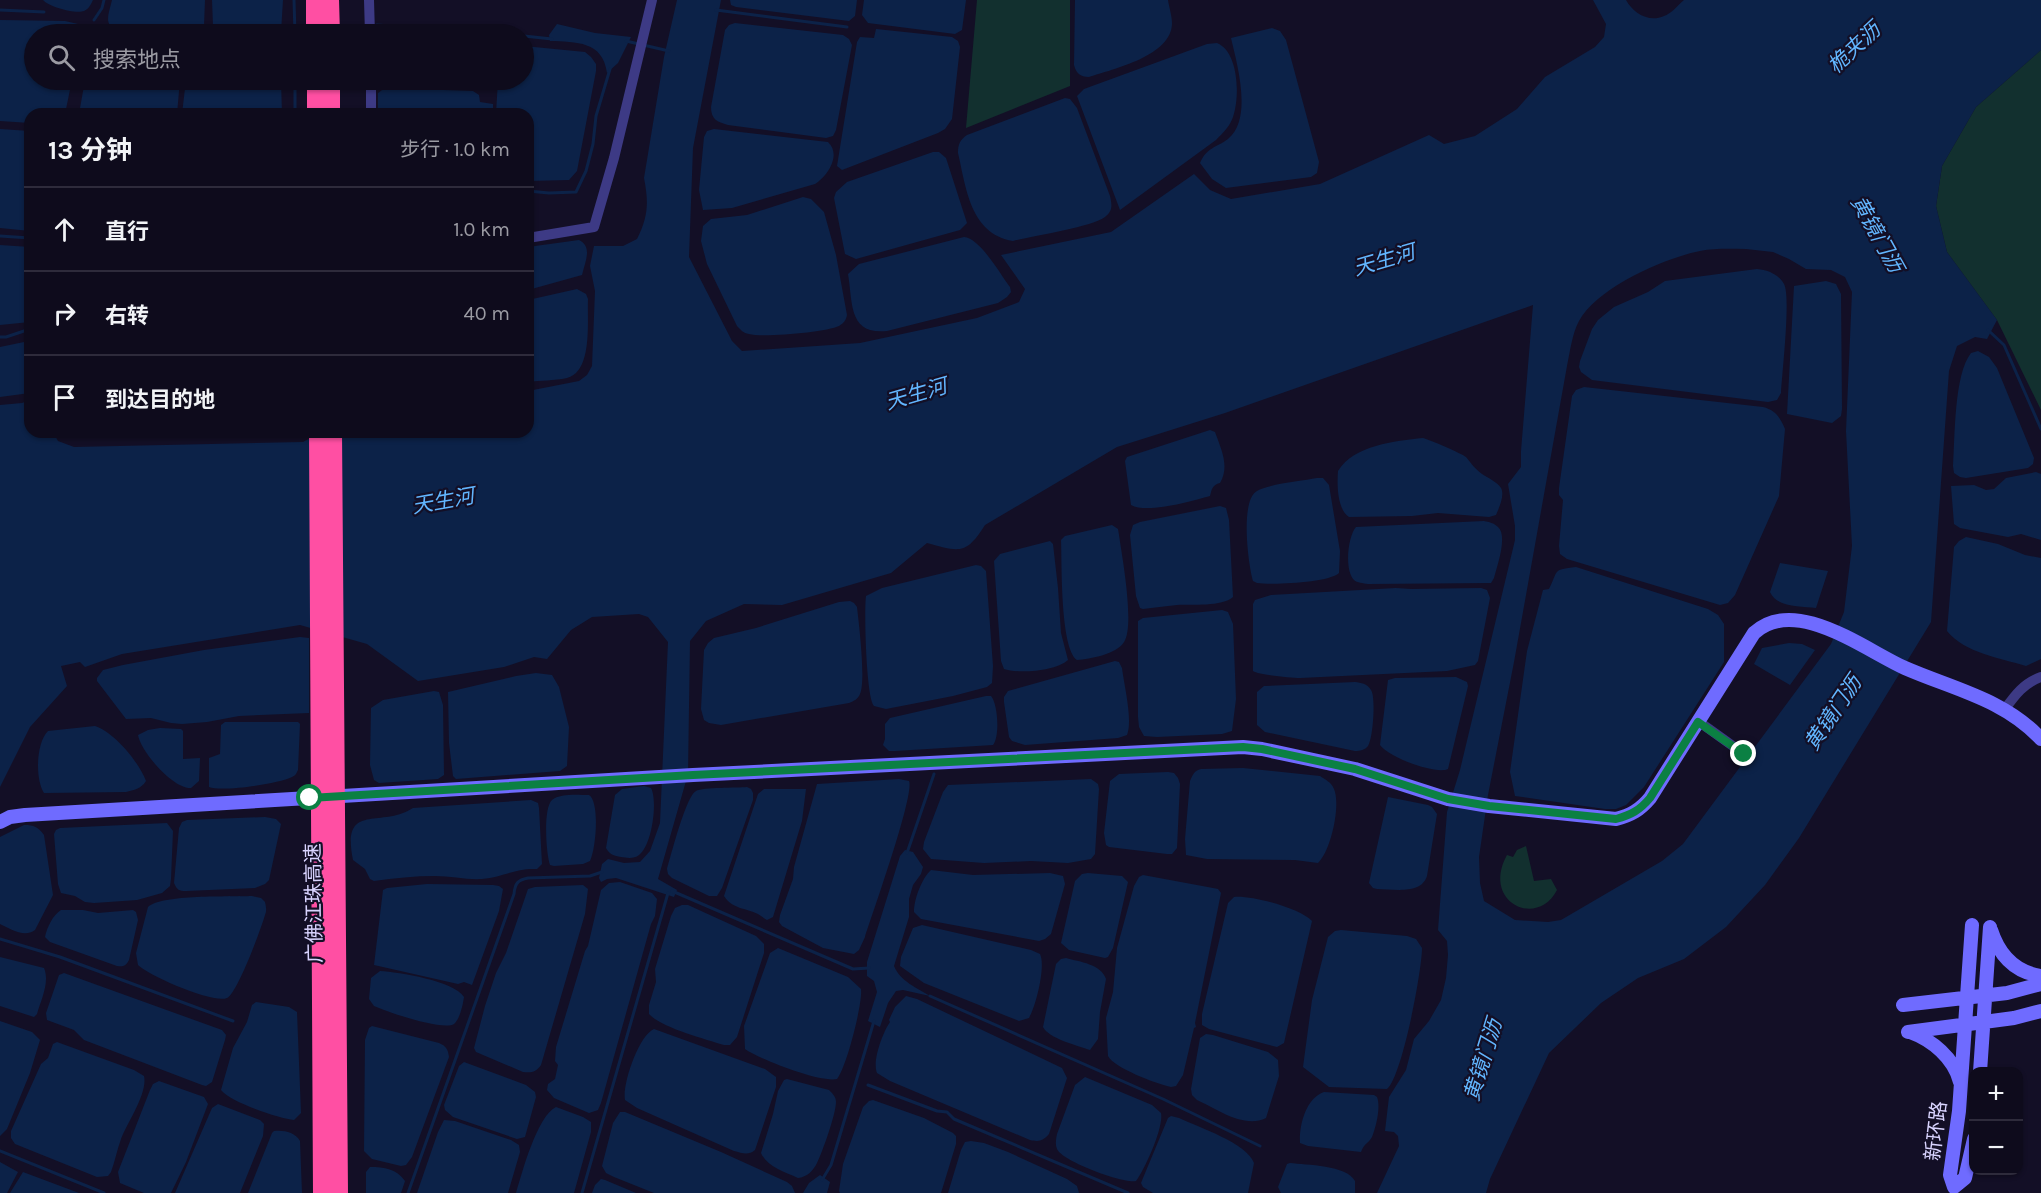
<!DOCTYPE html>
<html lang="zh">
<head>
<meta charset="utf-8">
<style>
  :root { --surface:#0e0b1c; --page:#1c1929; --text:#f1f3f6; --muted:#9b9ba3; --line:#2e2b3b }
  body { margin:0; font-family:Karla,"Noto Sans SC",sans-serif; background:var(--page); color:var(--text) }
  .controls { position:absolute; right:18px; bottom:18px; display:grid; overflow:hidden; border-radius:12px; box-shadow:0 2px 4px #0004 }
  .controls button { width:54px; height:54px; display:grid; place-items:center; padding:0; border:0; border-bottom:2px solid var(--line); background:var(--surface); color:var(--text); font:30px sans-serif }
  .stop { position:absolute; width:18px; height:18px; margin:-14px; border:4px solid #0b8043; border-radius:50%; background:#fff }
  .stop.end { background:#0b8043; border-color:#fff; box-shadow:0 2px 6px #0008 }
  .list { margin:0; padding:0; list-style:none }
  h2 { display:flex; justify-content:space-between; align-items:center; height:78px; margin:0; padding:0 24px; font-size:26px }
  h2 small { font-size:20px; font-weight:400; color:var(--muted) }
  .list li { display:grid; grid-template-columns:39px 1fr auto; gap:18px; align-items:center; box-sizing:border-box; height:84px; padding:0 24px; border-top:2px solid var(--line) }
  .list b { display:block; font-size:22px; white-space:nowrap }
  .list em { font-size:20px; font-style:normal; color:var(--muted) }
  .icon { flex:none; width:33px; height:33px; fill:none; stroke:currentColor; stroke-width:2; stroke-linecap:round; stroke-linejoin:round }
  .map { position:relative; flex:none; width:2041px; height:1193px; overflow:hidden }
  .search { position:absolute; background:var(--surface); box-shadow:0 2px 4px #0004; left:24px; top:24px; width:510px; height:66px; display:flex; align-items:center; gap:15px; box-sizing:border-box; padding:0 21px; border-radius:33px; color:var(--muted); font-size:22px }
  .panel { position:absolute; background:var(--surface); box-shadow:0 2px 4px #0004; left:24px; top:108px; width:510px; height:330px; border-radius:18px }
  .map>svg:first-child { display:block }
  .green { fill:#12302f }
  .water { fill:#0c2248; fill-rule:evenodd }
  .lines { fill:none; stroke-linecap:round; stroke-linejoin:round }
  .stream { stroke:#0c2248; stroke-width:3 }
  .street { stroke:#3d3a85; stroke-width:10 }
  .secondary { stroke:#6f6bff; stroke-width:14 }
  .highway { stroke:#ff4fa3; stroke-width:18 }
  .route { stroke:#0b8043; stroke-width:8 }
  .labels { text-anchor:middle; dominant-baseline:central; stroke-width:4.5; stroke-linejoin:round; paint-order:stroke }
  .street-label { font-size:20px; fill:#d9d4ff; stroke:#130f26 }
  .water-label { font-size:21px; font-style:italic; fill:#62b6ff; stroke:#130f26 }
</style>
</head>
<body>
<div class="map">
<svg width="2041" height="1193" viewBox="0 0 2041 1193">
  <rect width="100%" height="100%" fill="#130f26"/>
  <path class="green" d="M977,0h93v86l-104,42z
    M2041,50v360l-44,-90 -50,-68 -11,-46 6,-40 34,-59z
    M1526,846l8,35 17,-2 6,11c-20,39 -76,12 -50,-35l6,2 4,-7z"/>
  <path class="water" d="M43,0h50c-2,4 -4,9 -9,11 -9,3 -35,-4 -41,-11z
    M112,0h93l-1,26 -8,8 -73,-3c-21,-4 -15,-14 -11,-31z
    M212,0h71l-2,32 -2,2h-61l-5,-8z
    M677,0h44l-28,148 -4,109 43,84 10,10 118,-8 117,-25 42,-16 6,-13 -24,-34 110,-23 83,-58 16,16 21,9 89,-15 109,-49 15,9 31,-8 42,-27 28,-32 50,-30 9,-10 2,-13 -13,-24h33c7,13 23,23 38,16 7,-2 14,-11 20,-16h357v50l-65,57 -34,59 -6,40 11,46 50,68 -10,19 -12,-2 -18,9 -8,25 -18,251 -132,216 -34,47 -39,42 -42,32 -46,19 -37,25 -52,50 -59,126 -4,14h-109l22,-47 -1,-10 -4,-4 -9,-1 4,-34 17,-27 8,-31 15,-18 12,-21 5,-22 2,-23 -1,-14 -9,-11 9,-118 13,-42 55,-230v-14l-7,-42 13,-17v-16l12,-146 -308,108 -108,34 -132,78c-19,30 -25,27 -58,18l-36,30 -109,32 -38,-1 -38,17 -16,20 -2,133 -30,105 19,11 -3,7 -58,-19 -9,1 -6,3 -2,-4 3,-14 6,-5 16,4 16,-1 10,-11 10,-28 8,-181 -20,-25 -9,-3 -47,3 -21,13 -24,29 -13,-2 -30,10 -86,14 -51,-37 -67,-19 -178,29 -37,13 -5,-5 -19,4 6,20 -37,41 -30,60v-382l22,-2 8,-3v32h23l5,9 16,6 229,-5 18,-10h207v-41l51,-10 8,-6 5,-9 3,-75 -5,-25 4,-20h29l14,-7c11,-22 12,-36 7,-61l20,-121zM1746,249l27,3 16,7 17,10 25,1 14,7 7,15 -6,139 6,115 -8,66 -13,32 -148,200 -21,17 -101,59 -13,2 -33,-2 -31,-19 -4,-18 -1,-26 9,-62 26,-133 53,-296c3,-14 5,-32 12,-45 18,-33 85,-63 121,-70 15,-3 31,-2 46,-2z
    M730,0h127l-2,16 -6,5 -113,-14 -5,-2z
    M864,0h102l-4,30 -7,4 -87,-11 -6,-8z
    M1075,0h93c1,7 4,16 4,23 0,33 -59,46 -83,54 -9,0 -13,-4 -15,-12z
    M0,20l65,1 13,3 3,10h-47v46h38l-7,34h-35v9l-30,-2z
    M735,23l108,12 6,4 3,6 -16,85 -3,6 -7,2 -98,-13c-11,-3 -17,-6 -17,-18l14,-77 4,-5z
    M557,24l38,9 36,4 -13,26 -11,10c-4,-32 -31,-31 -57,-32l-1,-6z
    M1272,28l8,3 6,9 33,122 -2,11 -6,4 -85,11 -14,-9 -12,-16c7,-16 16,-15 28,-24 25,-20 9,-75 3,-101z
    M876,29l76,8 6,4 2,6 -8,72 -7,10 -7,4 -96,37 -5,-4 20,-124 3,-5 14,1z
    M1217,43c22,9 23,54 16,74 -3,9 -10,16 -17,23l-96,70 -43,-114 7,-7 123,-45z
    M524,46l61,6 6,5 5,7v7l-19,100 -8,9 -41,1v-67h-32l2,-34h26z
    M85,80h95l-3,34h-98z
    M186,80h95l1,34h-100z
    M389,80h102l-2,4 -6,3z
    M385,88l88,3 6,4 1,7 13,2v10h-115v-21z
    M1065,98l5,1 7,9 33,88c2,9 3,15 -5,21 -13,10 -73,19 -92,24 -43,-7 -47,-54 -55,-88 0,-9 2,-13 9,-18z
    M0,129l30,2v100l-30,-3z
    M714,129l114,13c14,13 -1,35 -13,42l-83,24 -29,2 -4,-20 5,-53 3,-6z
    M933,152h6l7,6 21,65 -7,7 -104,29 -11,-5 -11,-56 2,-6 11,-10z
    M803,197l8,2 13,13 12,43 11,60c-1,5 -3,8 -8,11 -12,6 -77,12 -90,8 -6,-1 -8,-4 -12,-8l-30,-62 -6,-23 2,-15 8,-7 36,-4z
    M964,237c16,1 36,37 46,50l1,5 -4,5 -9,6 -111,28c-39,4 -34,-28 -39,-57l11,-10z
    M579,240c14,7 6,22 3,35l-54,15v-43z
    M0,245l30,2v75l-30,3z
    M1757,269c11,1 21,5 27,15 7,12 -2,90 -3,109l-4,7 -9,2 -176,-22 -11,-8 -2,-5 1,-6 12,-32 6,-9 16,-13 34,-15 17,-11z
    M1826,281l10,3 5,10 1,115 -1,7 -9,7 -45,-9 7,-128z
    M577,289l9,5 2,5c-1,22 5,72 -21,79 -13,3 -27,2 -39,4v-82z
    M24,342h6v51l-30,4v-50z
    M1978,351l11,6 8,11 37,90 -1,6 -5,4 -62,10 -6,-1 -6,-4 -1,-7c2,-29 1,-92 18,-113z
    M1584,387l179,20c12,3 17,10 22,22l-6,67 -44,99 -7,8 -8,2 -153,-46 -7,-5 -1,-8 4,-46 -4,-5v-7l13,-92 4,-6z
    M1210,430l5,2c6,17 15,34 5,51 -8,2 -8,6 -10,13 -18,5 -63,18 -79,9l-6,-44 2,-4z
    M70,432h68l-6,4 -49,1z
    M151,432h145c-9,7 -21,3 -32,2 -23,-2 -47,-1 -71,-1 -13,0 -30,4 -42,-1z
    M1423,438c7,2 38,15 43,19 5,6 9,12 16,17 6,4 15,8 19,14 4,7 -2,20 -5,27l-7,2 -51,-4 -26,3 -63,1c-12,-8 -12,-32 -11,-46 16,-26 57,-30 85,-33z
    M2036,472l5,2v66l-20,-6 -13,3 -48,-9 -6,-4 -3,-38 23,-1 12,5 8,-1 12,-11z
    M1317,478h6l6,7 11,66 -1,22c-11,10 -66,12 -82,10l-4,-2c-5,-17 -13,-81 4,-90 11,-7 45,-10 60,-13z
    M1220,506l6,2 3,12 4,77c-11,10 -41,7 -56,8 -12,1 -23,3 -34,4l-3,-1 -4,-12 -6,-61 3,-10 7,-3z
    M1484,521c5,1 10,2 14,6 10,9 -1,39 -4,51l-3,5 -123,1c-5,-1 -11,-1 -14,-4 -10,-10 -6,-44 2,-53z
    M1112,525l6,4 1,6c3,21 16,91 5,107 -7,12 -34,17 -47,18 -17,-12 -15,-97 -16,-120l4,-4z
    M1966,537l32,7 27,11 16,3v101l-15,7c-26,-8 -61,-13 -79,-35l7,-84 5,-6z
    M1050,541l3,3 5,44 3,45 7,27c-12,11 -49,14 -64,9l-3,-8 -7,-100 6,-7z
    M1780,563l48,8 -12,37c-15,-2 -39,0 -46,-16z
    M976,565l5,1 5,5 7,95 -1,17 -5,4 -34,9 -67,13 -12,-3c-8,-9 -10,-96 -8,-110l16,-8z
    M1576,567l132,42 10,6 6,9v38l-80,125 -18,18 -10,4h-11l-90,-13 -5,-24 17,-121 16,-61 6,-1c10,-20 3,-19 27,-22z
    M1396,588l15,1 70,-1 6,2 3,8 -12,63 -3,4 -28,6 -147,7c-10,0 -41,-3 -47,-7v-67l2,-4 16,-5z
    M850,601l4,2 3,4c2,17 9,74 3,87 -2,5 -6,7 -11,9l-128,22 -12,-2 -5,-3 -3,-11 3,-59 4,-7 6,-5 42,-10 83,-26z
    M1222,610l6,2 5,12 3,75 -4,32 -10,3 -65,3 -13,-1 -5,-9 -1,-10v-96l5,-3z
    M300,637l9,1v75l-70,3 -32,6 -25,2 -11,-1 -20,-5 -25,1 -29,-38v-3l6,-8 20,-5 81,-15z
    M1789,643l13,1 13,6 -25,35 -36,-21 8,-16z
    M1115,661l4,1 3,6c2,17 11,52 5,67l-9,3 -93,7 -13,-4 -3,-4 -5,-35v-5l4,-6z
    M536,673l16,2 7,12 10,40 -2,39 -7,5 -104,8 -3,-3 -4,-33 -1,-51 68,-16z
    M1456,677l11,5 1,4 -20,83c-12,6 -60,-12 -68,-24l8,-65 7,-2z
    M1355,682c6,1 12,1 16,8 5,7 2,49 -3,56 -3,4 -8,5 -13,5l-90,-19 -8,-7v-33l7,-6z
    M434,691l5,1 4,13 1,70 -6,4 -59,4 -5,-3 -4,-15 1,-57 12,-8z
    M986,696h5c7,8 9,41 2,49l-98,6h-6l-6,-6 2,-6v-15l5,-6z
    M238,722h60l2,2 -2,46c-2,4 -2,5 -6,7 -14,7 -70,15 -83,10v-29l11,-4 1,-29 4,-3z
    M95,726c19,6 44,36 51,55 -5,8 -12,9 -20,11l-82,1c-9,-14 -8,-50 4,-62z
    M160,728l21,1 2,2v28l17,-1 -1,23 -8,7c-18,1 -50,-36 -53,-53l10,-5z
    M1243,768l77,8c6,4 11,6 14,13 7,16 -3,62 -16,74l-23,-3 -88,-1 -21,-4 -1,-16 5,-58c3,-7 4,-10 11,-12z
    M1168,772l6,1 4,5 2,6 -3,64 -5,6h-5l-58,-7 -3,-2 -2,-12 6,-52 9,-7z
    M899,779l10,2c6,13 -37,134 -44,156l-6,13 -5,4 -31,-6 -41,-22 -3,-4 1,-7 13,-36 1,-12 23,-83z
    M1091,779l7,5 1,5 -4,65 -4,5 -23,4 -37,-2 -47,2 -53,-4 -8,-10 1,-7 19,-50 5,-7z
    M644,786l7,2c7,13 1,58 -12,67 -5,4 -12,3 -18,2 -7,-1 -12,-3 -15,-9l9,-53 7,-6z
    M747,787l4,2 2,4v7l-31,88 -5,8h-8l-37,-18 -4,-4 -1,-5c4,-13 19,-73 29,-78 7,-4 41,-3 51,-4z
    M764,789h42l-4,32 -29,96 -6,3c-3,-2 -6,-4 -9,-6 -12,-6 -26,-5 -34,-18l34,-102z
    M589,795c11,7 7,54 1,66l-7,3 -29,2 -4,-1c-4,-11 -7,-57 2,-65 8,-7 27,-5 37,-5z
    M1388,797l40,8 4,2 5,7 -10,62c-6,19 -33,13 -50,13l-4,-1 -4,-5z
    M531,800l7,3 1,5 3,56 -5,5c-22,-1 -33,8 -55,10 -15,1 -31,-3 -47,-3 -20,0 -41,2 -61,5l-4,-2 -5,-10 -12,-9c-12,-59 28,-31 60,-52z
    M265,817l11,2 5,5 -12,56 -4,4 -10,4 -69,3c-7,0 -9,-1 -12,-8l5,-55 3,-6 5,-2z
    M167,823l6,8 -2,48 -1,7 -8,7 -25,7 -43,3 -9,-1 -10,-6 -14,-3 -3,-9 -4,-50 2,-4 4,-2z
    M24,825c10,0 14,2 20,10l9,60 -18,35c-11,8 -24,-1 -35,-6v-87z
    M905,850l8,2 10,15 -2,7 -8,11 -4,14v18l-15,49c6,15 23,22 36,30l-27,-6 -7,1 -8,12 -8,24 -12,-6 9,-29 -3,-11 -7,-5v-14l33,-106z
    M931,870l42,5 77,-2 13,3 2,8 -14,50 -6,5 -6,2 -118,-22 -7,-7c0,-13 8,-34 17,-42z
    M1088,873l34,3 6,6 -15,66 -5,9 -3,1 -36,-8 -8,-7 14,-62 7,-7z
    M1143,875l70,13 5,1 3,4 -26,130 1,4 -2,1 -11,47 -7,11 -5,1c-14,-3 -57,-19 -63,-31l-2,-38 7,-26 4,-44 17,-62 5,-9z
    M620,882l32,11 5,6 -2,17 -4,8 -50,179 -3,7 -9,3 -35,-15 -7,-8 1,-6 7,-5 3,-14 -3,-4 1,-14 29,-96 3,-5 13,-56 8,-7z
    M427,884l66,1 6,1 4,3 -4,22 -27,74 -8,-3 -6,2 -84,-19 9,-75 4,-2z
    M583,885l5,4 -3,25 -44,151c-5,7 -9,8 -18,7l-47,-20 -2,-4 11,-42 11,-33 10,-20 22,-64 7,-2z
    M252,896l9,2 4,4c1,5 2,9 0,13 -4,14 -28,79 -38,83 -13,6 -78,-22 -89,-33l-2,-12 12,-46c14,-13 82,-10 104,-11z
    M1234,897c17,-2 66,11 78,24l-28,122 -7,4 -68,-18 -7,-4v-11l26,-111z
    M682,905h6l68,31 8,8v9l-27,84 -7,8h-6c-19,-6 -62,-17 -75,-31v-9l7,-23 -1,-13 16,-53 4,-8z
    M61,910h22l15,3 35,-3 3,2 2,8 -9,40c-3,6 -6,7 -12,6l-67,-24 -5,-5c2,-10 8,-22 16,-27z
    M922,925l109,25 9,4c6,12 -4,52 -11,64l-10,3 -95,-38 -24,-17 1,-9 12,-29z
    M1341,930l66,6 9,3 6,9c0,23 -20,129 -35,141l-58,-2 -26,-20 9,-67 16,-63 7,-6z
    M778,948l70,29 13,12c2,14 -15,80 -24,90 -17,4 -78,-20 -92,-30l-1,-23 26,-73z
    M0,957l44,11c6,14 -3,32 -7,46l-3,3 -34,-11z
    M1066,958c14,4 35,6 40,21l-6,33 -2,27 -8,11c-12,-4 -42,-12 -47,-23l13,-63 5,-5z
    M380,971c19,1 74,10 84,26 -1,7 -4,22 -10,27 -11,7 -67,-12 -80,-18l-5,-7 2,-21z
    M64,973l158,57 4,5 -1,5 -13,42 -6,4 -4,-1 -118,-45 -10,-10 -27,-10 -1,-7 13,-38z
    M906,996l11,3 145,69 5,10 -18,56c-6,7 -10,8 -19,6l-140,-59 -13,-8c-5,-12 6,-41 13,-51l-1,-2 6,-13z
    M256,1002l33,5 8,5 4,101 -7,7c-14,-1 -64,-18 -73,-30l12,-42 14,-26 5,-17z
    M0,1021l32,11 8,8 -10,33 -23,56 -7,7z
    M372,1026l67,17c7,3 9,6 10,14l-37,100 -6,8 -5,1 -29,-7 -8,-8 1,-111 4,-12z
    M654,1029l111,40 11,8v10l-21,63c-7,6 -13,3 -21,1l-97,-43 -12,-8c-3,-16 14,-65 29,-71z
    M1206,1034l7,1 55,17 10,8 1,16 -13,42c-22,11 -49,-9 -69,-18l-5,-5 -1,-6 9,-51z
    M57,1042l77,28 10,6c4,17 -17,47 -23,63 -4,11 -6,22 -10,33l-3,4 -11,1 -82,-33 -4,-6v-7l30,-67 7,-6 5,-14z
    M464,1062l62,23 9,7 1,5 -11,40 -8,2 -64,-22 -8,-7 -1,-5 15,-39z
    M1085,1077l67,28 9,8c3,14 -16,56 -25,68 -13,3 -74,-20 -79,-32 -2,-5 -1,-10 0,-15l18,-49z
    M787,1079l42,11c4,4 7,7 7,12 0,12 -14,51 -19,61 -4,8 -10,14 -19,15 -13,-6 -31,-11 -37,-25l12,-39 5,-23 6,-11z
    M159,1081l45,16 4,7 -22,58 -15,31h-27l-24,-10 -2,-11 32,-82 3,-6z
    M1324,1092l50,3 3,2c4,10 -1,30 -5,40 -4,7 -7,5 -11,15l-53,-6 -8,-3c-1,-18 6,-45 24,-51z
    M873,1100l51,18 29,15 3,3v8l-15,49h-101l-1,-2 4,-27 20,-57 6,-6z
    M218,1104l42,16 4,4 -1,12 -23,57h-65l37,-85z
    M556,1107l27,10 8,5v10l-17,61h-58c6,-20 21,-77 40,-86z
    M620,1112h5l96,40 66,30 5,4 3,7h-141l-40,-16 -8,-4 -4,-7 11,-43z
    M1171,1116l8,2c19,9 68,25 75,45l-6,30h-95l-10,-6 -2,-4 2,-5 25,-60z
    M444,1120l11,1 56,19 8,5 1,7 -12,41h-91l21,-61z
    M274,1131c10,-1 21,1 26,10l2,52h-54l24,-60z
    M971,1141l13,2 24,9 59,27 10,7 2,7h-131l13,-43 4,-8z
    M0,1162l18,10 -11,21h-7z
    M1290,1163c16,2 57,2 65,18v12h-74l-3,-6 9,-23z
    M370,1167c14,0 27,2 35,14l-4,12h-35v-21z
    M23,1172l56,21h-69z
    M820,1175l10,7 -3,11h-24l6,-10z
    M601,1179l4,1 31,13h-44l3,-8z"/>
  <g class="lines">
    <path class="stream" d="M294,0l1,34
      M0,10l44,2
      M716,10l131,17
      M94,20l8,-12 2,-8
      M377,25l123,9
      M524,36l28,3
      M626,41l43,10
      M295,80v34
      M528,191l21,2 27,-1 10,-21 7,-27 3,-28 14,-47
      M0,236l30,2
      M1988,330l16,15 37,84
      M0,337h6l24,-8
      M907,853l27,-79
      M672,891l181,78 16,-1
      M0,939l60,18 173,64
      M930,996l233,103 97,47
      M868,1085l69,26 10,1 7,7 174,74
      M0,1151l104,42
      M822,1180l9,-15 43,-144
      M408,1193l106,-299c1,-11 4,-14 14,-16l62,-2 12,-4
      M582,1193l86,-300"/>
    <path class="street" d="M369,0l1,34
      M371,80v34
      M528,238l66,-11 20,-69 38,-158
      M2005,709c10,-14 19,-26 36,-32
      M1698,721l46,33"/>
    <path class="secondary" d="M0,822l10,-5 15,-2 668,-40 550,-28 19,2 93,20 93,30 41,7 127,13c15,-4 24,-9 34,-21l104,-165c41,-38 111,17 151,35 48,21 99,31 136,71
      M1991,930c8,25 23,42 50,46
      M1903,1005l104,-12 34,-9
      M1908,1032l106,-14 27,-7
      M1910,1032c22,8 44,26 50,50
      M1980,1072l10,-145
      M1954,1187l-4,-12 9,-64 13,-186
      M1954,1187l11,-9 9,-39"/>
    <path class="highway" d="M315,0v34
      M330,0l1,34
      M316,80v34
      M331,80v34
      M318,432l4,761
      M333,432l6,761"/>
  </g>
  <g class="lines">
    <path class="route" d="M310,798l383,-23 550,-28 19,2 93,20 93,30 41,7 127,13c15,-4 24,-9 34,-21l48,-76 46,32"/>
  </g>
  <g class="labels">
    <g class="street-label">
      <text transform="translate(314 903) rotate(-91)">广佛江珠高速</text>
      <text transform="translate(1936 1131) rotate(-83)">新环路</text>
    </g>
    <g class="water-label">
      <text transform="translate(1854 48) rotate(-43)">桅夹沥</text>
      <text transform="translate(1877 234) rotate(61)">黄镜门沥</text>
      <text transform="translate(1384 260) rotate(-16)">天生河</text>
      <text transform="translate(916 394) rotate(-16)">天生河</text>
      <text transform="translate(443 501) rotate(-10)">天生河</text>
      <text transform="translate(1833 713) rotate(-56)">黄镜门沥</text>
      <text transform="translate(1483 1060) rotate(-73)">黄镜门沥</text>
    </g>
  </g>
</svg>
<div class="controls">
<button>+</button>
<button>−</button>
</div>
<div class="stop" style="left:310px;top:798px"></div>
<div class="stop end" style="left:1744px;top:754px"></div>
<div class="search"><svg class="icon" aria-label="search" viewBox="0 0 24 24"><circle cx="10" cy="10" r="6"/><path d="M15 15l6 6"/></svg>搜索地点</div>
<section class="panel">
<h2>13 分钟<small>步行 · 1.0 km</small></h2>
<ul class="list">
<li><svg class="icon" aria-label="ahead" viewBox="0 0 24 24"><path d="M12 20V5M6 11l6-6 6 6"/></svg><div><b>直行</b></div><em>1.0 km</em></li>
<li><svg class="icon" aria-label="right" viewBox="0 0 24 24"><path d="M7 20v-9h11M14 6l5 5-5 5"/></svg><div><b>右转</b></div><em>40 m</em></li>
<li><svg class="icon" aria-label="arrive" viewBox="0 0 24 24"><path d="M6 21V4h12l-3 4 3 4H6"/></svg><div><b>到达目的地</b></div></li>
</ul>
</section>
</div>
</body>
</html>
